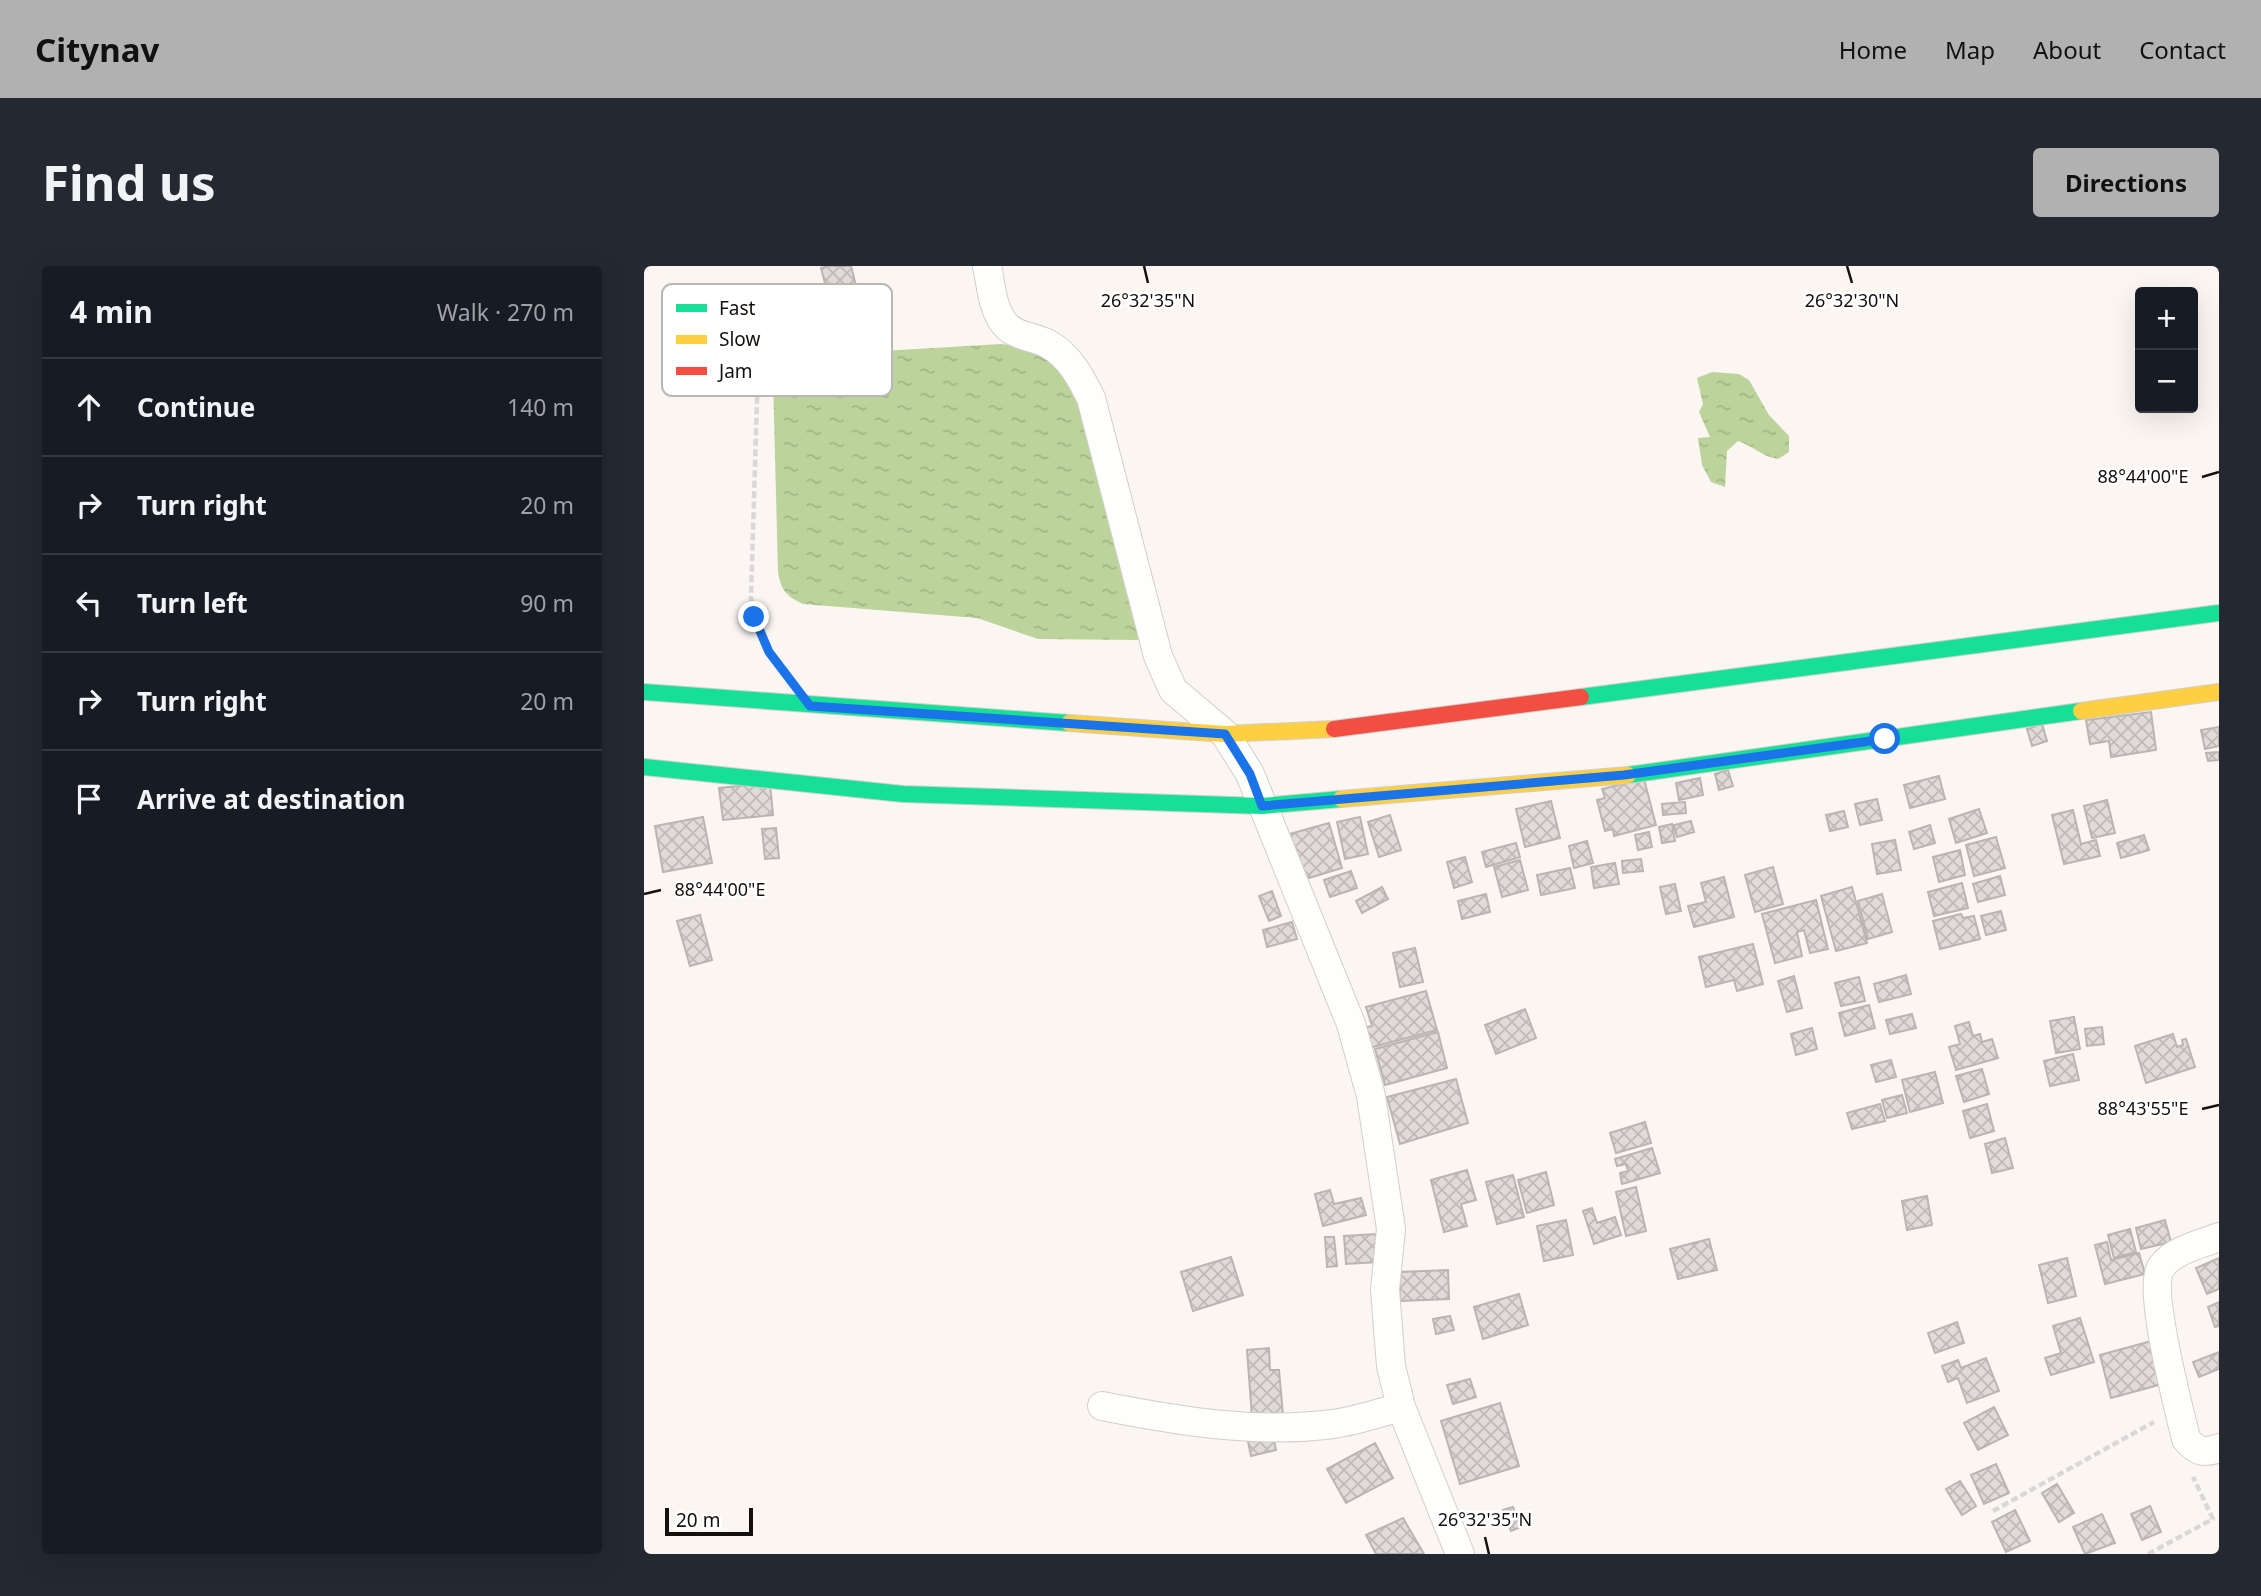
<!DOCTYPE html>
<html lang="en">
<head>
<meta charset="utf-8">
<style>
  :root { --surface:#171b24; --page:#242831; --text:#f1f3f6; --muted:#9ea1a6; --line:#363941; --accent:#b2b1b1 }
  body { margin:0; font-family:"Noto Sans",sans-serif; background:var(--page); color:var(--text) }
  .controls { position:absolute; right:21px; top:21px; display:grid; overflow:hidden; border-radius:7px; box-shadow:0 7px 28px #0002 }
  .controls button { width:63px; height:63px; display:grid; place-items:center; padding:0; border:0; border-bottom:2px solid var(--line); background:var(--surface); color:var(--text); font:35px sans-serif }
  .scale { position:absolute; left:21px; bottom:18px; width:88px; box-sizing:border-box; padding-left:7px; border:4px solid #14100d; border-top:0; font-size:19px; line-height:24px; white-space:nowrap; color:#14100d; -webkit-text-stroke:5px #fff; paint-order:stroke }
  .stop { position:absolute; width:21px; height:21px; margin:-16px; border:5px solid #1a73e8; border-radius:50%; background:#fff }
  .stop.end { background:#1a73e8; border-color:#fff; box-shadow:0 2px 7px #0008 }
  .list { margin:0; padding:0; list-style:none }
  h2 { display:flex; justify-content:space-between; align-items:center; height:91px; margin:0; padding:0 28px; font-size:30px }
  h2 small { font-size:23px; font-weight:400; color:var(--muted) }
  .list li { display:grid; grid-template-columns:46px 1fr auto; gap:21px; align-items:center; box-sizing:border-box; height:98px; padding:0 28px; border-top:2px solid var(--line) }
  .list b { display:block; font-size:26px; white-space:nowrap }
  .list em { font-size:23px; font-style:normal; color:var(--muted) }
  .icon { flex:none; width:38px; height:38px; fill:none; stroke:currentColor; stroke-width:2; stroke-linecap:round; stroke-linejoin:round }
  .map { position:relative; flex:none; width:1575px; height:1288px; overflow:hidden; border-radius:7px }
  header { display:flex; align-items:center; gap:42px; box-sizing:border-box; height:98px; padding:0 35px; background:var(--accent); color:#111 }
  header strong { font-size:33px }
  nav { display:flex; gap:38px; margin-inline-start:auto; font-size:24px }
  .intro { display:flex; align-items:center; justify-content:space-between; box-sizing:border-box; height:168px; padding:0 42px }
  h1 { margin:0; font-size:49px }
  .button { padding:18px 32px; border-radius:7px; background:var(--accent); color:#111; font-size:24px; font-weight:700 }
  main { display:flex; gap:42px; padding:0 42px }
  aside { flex:1; background:var(--surface); border-radius:7px; box-shadow:0 7px 28px #0002 }
  .map>svg:first-child { display:block }
  .water { fill:url(#water-ripples) }
  .building { fill:url(#building-cross-hatch); stroke:#bab5b3; stroke-width:2 }
  .lines { fill:none; stroke-linecap:round; stroke-linejoin:round }
  .street-casing { stroke:#d3cecb; stroke-width:30 }
  .fast-casing { stroke:#d3cecb; stroke-width:18 }
  .slow-casing { stroke:#d3cecb; stroke-width:18 }
  .jam-casing { stroke:#d3cecb; stroke-width:18 }
  .path { stroke:#d9d7d7; stroke-width:4.5; stroke-dasharray:7 3.5; stroke-linecap:butt }
  .street { stroke:#fefefd; stroke-width:28 }
  .fast { stroke:#16e098; stroke-width:16 }
  .slow { stroke:#ffcf43; stroke-width:16 }
  .jam { stroke:#f24e42; stroke-width:16 }
  .route { stroke:#1a73e8; stroke-width:9 }
  .ticks { fill:none; stroke:#14100d; stroke-width:2.5 }
  .key { fill:#fff; stroke:#b8b7b6; stroke-width:2 }
  .key-label { font-size:19px; fill:#14100d }
  .ticks-label { font-size:18px; text-anchor:middle; fill:#14100d; stroke:#fff; stroke-width:5; stroke-linejoin:round; paint-order:stroke }
</style>
</head>
<body>
<header>
<strong>Citynav</strong>
<nav><a>Home</a><a>Map</a><a>About</a><a>Contact</a></nav>
</header>
<div class="intro"><h1>Find us</h1><a class="button">Directions</a></div>
<main>
<aside>
<h2>4 min<small>Walk · 270 m</small></h2>
<ul class="list">
<li><svg class="icon" aria-label="ahead" viewBox="0 0 24 24"><path d="M12 20V5M6 11l6-6 6 6"/></svg><div><b>Continue</b></div><em>140 m</em></li>
<li><svg class="icon" aria-label="right" viewBox="0 0 24 24"><path d="M7 20v-9h11M14 6l5 5-5 5"/></svg><div><b>Turn right</b></div><em>20 m</em></li>
<li><svg class="icon" aria-label="left" viewBox="0 0 24 24"><path d="M17 20v-9H6M10 6l-5 5 5 5"/></svg><div><b>Turn left</b></div><em>90 m</em></li>
<li><svg class="icon" aria-label="right" viewBox="0 0 24 24"><path d="M7 20v-9h11M14 6l5 5-5 5"/></svg><div><b>Turn right</b></div><em>20 m</em></li>
<li><svg class="icon" aria-label="arrive" viewBox="0 0 24 24"><path d="M6 21V4h12l-3 4 3 4H6"/></svg><div><b>Arrive at destination</b></div></li>
</ul>
</aside>
<div class="map">
<svg width="1575" height="1288" viewBox="0 0 1575 1288">
  <defs>
    <pattern id="water-ripples" width="26" height="14" patternUnits="userSpaceOnUse" patternTransform="scale(1.75)"><rect width="26" height="14" fill="#bcd49b"/><path d="M2 4q2-2 4 0t4 0M15 11q2-2 4 0t4 0" fill="none" stroke="#a1b584"/></pattern>
    <pattern id="building-cross-hatch" width="8" height="8" patternUnits="userSpaceOnUse" patternTransform="scale(1.75)"><rect width="8" height="8" fill="#e0dad9"/><path d="M0 0l8 8M0 8l8-8" fill="none" stroke="#bfbab9"/></pattern>
  </defs>
  <rect width="100%" height="100%" fill="#fbf6f2"/>
  <path class="water" d="M357,78l43,5 28,24 68,267 -102,-1 -61,-21 -174,-14c-17,-8 -22,-14 -25,-32l-5,-193 7,-22z
    M1068,106l27,2 10,6 20,35 20,21v16l-11,7c-17,-3 -25,-13 -40,-18l-11,10 -2,36 -14,-5 -9,-17 -4,-27 12,-1 -11,-25 4,-8 -6,-26z"/>
  <path class="building" d="M184,0h23l18,71 -22,6 -6,-23 -6,2 -14,-54z
    M1507,446l5,38 -45,7 -2,-16 -19,3 -4,-24z
    M1398,458l5,17 -15,5 -5,-17z
    M1575,461v19l-14,3 -4,-19z
    M1575,486v8l-11,1 -2,-8z
    M1084,504l5,16 -14,4 -4,-16z
    M1295,510l6,23 -35,9 -6,-23z
    M1056,512l3,17 -24,5 -3,-17z
    M1000,513l12,46 -42,11 -1,-7 -8,2 -8,-31 8,-2 -3,-9z
    M126,517l3,32 -50,5 -4,-32z
    M1233,533l5,21 -22,5 -5,-21z
    M1463,534l8,33 -23,5 -8,-32z
    M907,535l9,37 -35,9 -9,-38z
    M1041,536l1,11 -23,2 -1,-11z
    M1335,543l8,24 -31,10 -7,-24z
    M1429,544l8,34 15,-4 4,16 -36,8 -12,-49z
    M1200,545l4,16 -18,4 -4,-16z
    M746,549l11,35 -22,7 -11,-35z
    M59,551l9,46 -49,9 -8,-46z
    M716,551l8,37 -23,5 -8,-37z
    M1047,555l3,11 -17,5 -3,-12z
    M685,557l13,45 -43,13 -13,-46z
    M1028,558l3,17 -13,2 -3,-16z
    M1286,559l5,18 -21,6 -5,-17z
    M132,562l3,30 -14,1 -3,-30z
    M1005,566l3,15 -14,3 -3,-15z
    M1500,569l5,15 -28,8 -4,-15z
    M1352,571l9,31 -31,8 -8,-31z
    M1251,574l6,30 -24,4 -5,-30z
    M943,575l6,22 -19,5 -5,-22z
    M872,577l4,14 -34,10 -4,-15z
    M1316,584l5,25 -26,7 -6,-25z
    M821,591l7,25 -18,6 -7,-26z
    M997,593l2,12 -20,2 -1,-12z
    M876,594l8,30 -26,7 -8,-30z
    M971,597l4,21 -25,4 -3,-21z
    M1129,601l10,37 -28,8 -10,-37z
    M926,602l5,20 -34,7 -4,-20z
    M707,605l6,17 -27,9 -6,-17z
    M1356,610l5,19 -27,7 -5,-18z
    M1080,611l10,40 -40,10 -6,-21 18,-4 -5,-19z
    M1318,617l6,25 -34,8 -6,-24z
    M1031,618l6,27 -15,3 -6,-27z
    M738,621l6,12 -26,14 -6,-12z
    M1208,621l15,56 -31,8 -15,-55z
    M628,625l9,25 -12,5 -10,-25z
    M842,628l4,18 -28,7 -4,-18z
    M1238,628l10,38 -24,7 -10,-38z
    M1172,634l12,49 -18,4 -6,-23 -7,2 5,24 -27,7 -13,-49z
    M1357,645l5,19 -20,5 -5,-19z
    M1317,648l2,4 11,-2 6,23 -40,10 -7,-28z
    M56,649l12,45 -22,6 -13,-45z
    M648,656l5,17 -30,8 -4,-17z
    M1109,678l10,40 -26,7 -3,-11 -28,7 -7,-30z
    M771,682l8,34 -23,5 -7,-34z
    M1262,709l5,19 -32,8 -5,-18z
    M1150,710l8,32 -15,4 -9,-31z
    M1215,711l6,24 -24,5 -6,-23z
    M782,725l11,39 -68,18 -6,-20 9,-2 -6,-19z
    M1225,739l6,23 -30,8 -6,-23z
    M881,743l11,29 -40,16 -11,-29z
    M1268,748l4,14 -26,6 -4,-14z
    M1430,751l6,32 -24,4 -6,-32z
    M1325,756l4,14 7,-2 2,8 10,-3 6,19 -42,12 -7,-23 11,-3 -5,-18z
    M1458,761l2,17 -17,2 -2,-17z
    M1168,762l5,21 -21,6 -5,-21z
    M794,766l9,36 -62,17 -10,-36z
    M1529,768l4,13 6,-2 -1,-5 4,-1 9,28 -49,16 -11,-37z
    M1429,788l6,26 -29,6 -6,-25z
    M1247,794l5,17 -20,5 -5,-17z
    M1338,803l7,25 -25,8 -8,-26z
    M1291,806l8,31 -33,9 -8,-32z
    M812,813l12,44 -68,21 -13,-47z
    M1258,829l5,18 -20,5 -5,-18z
    M1236,838l5,17 -33,8 -5,-16z
    M1343,838l7,27 -24,7 -7,-27z
    M1001,856l6,21 -35,10 -6,-20z
    M1361,872l8,30 -21,5 -7,-29z
    M1008,882l8,25 -38,11 -2,-11 8,-2 -2,-7 -9,2 -2,-7z
    M823,904l9,30 -15,4 6,22 -23,6 -13,-52z
    M902,906l8,33 -27,8 -9,-33z
    M869,909l11,42 -27,7 -11,-42z
    M992,921l10,44 -20,5 -10,-44z
    M686,924l4,14 27,-6 5,17 -43,11 -8,-32z
    M1283,930l5,29 -25,5 -5,-29z
    M948,942l5,15 18,-6 6,18 -27,9 -11,-33z
    M922,954l7,35 -29,6 -7,-35z
    M1521,954l6,22 -30,7 -5,-21z
    M1486,963l6,23 -22,6 -6,-23z
    M733,968l2,28 -33,2 -2,-28z
    M681,971h9l3,29 -10,1z
    M1065,973l8,31 -39,9 -8,-30z
    M1463,976l4,18 28,-7 6,21 -40,10 -10,-39z
    M587,991l12,38 -50,16 -12,-39z
    M1423,992l9,38 -28,7 -9,-38z
    M1575,992v31l-12,5 -11,-26z
    M804,1004l1,29 -49,2 -1,-29z
    M875,1028l9,31 -45,14 -9,-32z
    M1575,1036v24l-4,1 -7,-20z
    M806,1050l4,14 -18,4 -3,-15z
    M1436,1052l14,44 -43,13 -6,-17 16,-5 -8,-27z
    M1313,1056l7,21 -29,10 -7,-20z
    M1511,1074l11,43 -55,15 -11,-43z
    M625,1082l1,22h9l4,45 -31,2 -5,-67z
    M1575,1086v17l-20,8 -6,-15z
    M1342,1092l13,33 -32,12 -9,-25 -10,4 -6,-16 16,-6 3,8z
    M826,1113l6,18 -23,7 -6,-19z
    M856,1137l19,63 -59,18 -19,-63z
    M1350,1141l14,28 -30,15 -14,-27z
    M628,1165l4,19 -25,6 -4,-19z
    M731,1177l18,35 -47,25 -19,-34z
    M1352,1198l13,29 -25,11 -13,-29z
    M1316,1215l16,25 -14,9 -16,-26z
    M1413,1218l17,29 -15,9 -17,-29z
    M1506,1240l11,26 -19,8 -11,-26z
    M869,1241l8,20 -10,4 -8,-21z
    M1371,1244l15,31 -24,11 -14,-30z
    M1458,1248l13,29 -30,11 -12,-27z
    M759,1252l21,36h-48l-10,-19z"/>
  <g class="lines">
    <g class="street-casing">
      <path id="street" d="M343,0c4,18 5,42 17,57 10,14 30,13 44,21 21,11 33,34 43,54l67,258 15,34 52,44 25,40 101,250 20,72 20,133 -6,61 6,76 10,41 59,147
        M1575,971c-18,7 -45,13 -57,29 -16,21 17,142 24,173 10,12 18,15 33,9
        M458,1140c76,15 153,28 231,18 22,-3 46,-11 68,-17"/>
    </g>
    <g class="fast-casing">
      <path id="fast" d="M0,426l425,31
        M937,431l638,-84
        M0,501l259,27 359,12 79,-7
        M984,509l453,-64"/>
    </g>
    <g class="slow-casing">
      <path id="slow" d="M1437,445l138,-19
        M425,457l156,11 109,-5
        M697,533l287,-24"/>
    </g>
    <g class="jam-casing">
      <path id="jam" d="M690,463l247,-32"/>
    </g>
    <path class="path" d="M137,404l-20,-35 -10,-37 8,-265 54,-1
      M1349,1245l161,-89
      M1504,1288l65,-35 -20,-42"/>
    <use href="#street" class="street"/>
    <use href="#fast" class="fast"/>
    <use href="#slow" class="slow"/>
    <use href="#jam" class="jam"/>
  </g>
  <g class="lines">
    <path class="route" d="M110,351l15,35 41,54 415,28 25,40 12,32 362,-31 261,-36"/>
  </g>
  <path class="ticks" d="M500,0l4,17M1203,0l5,17M1558,211l17,-5M0,628l17,-4M1558,843l17,-4M841,1271l4,17"/>
  <rect x="18" y="18" width="230" height="112" rx="10" class="key"/>
  <rect x="32" y="38" width="31" height="8" fill="#16e098"/>
  <rect x="32" y="69" width="31" height="9" fill="#ffcf43"/>
  <rect x="32" y="101" width="31" height="8" fill="#f24e42"/>
  <g class="key-label">
    <text x="75" y="49">Fast</text>
    <text x="75" y="80">Slow</text>
    <text x="75" y="112">Jam</text>
  </g>
  <g class="ticks-label">
    <text x="504" y="41">26°32'35"N</text>
    <text x="1208" y="41">26°32'30"N</text>
    <text x="1499" y="217">88°44'00"E</text>
    <text x="76" y="630">88°44'00"E</text>
    <text x="1499" y="849">88°43'55"E</text>
    <text x="841" y="1260">26°32'35"N</text>
  </g>
</svg>
<div class="controls">
<button>+</button>
<button>−</button>
</div>
<div class="scale">20 m</div>
<div class="stop" style="left:1241px;top:473px"></div>
<div class="stop end" style="left:110px;top:351px"></div>
</div>
</main>
</body>
</html>
